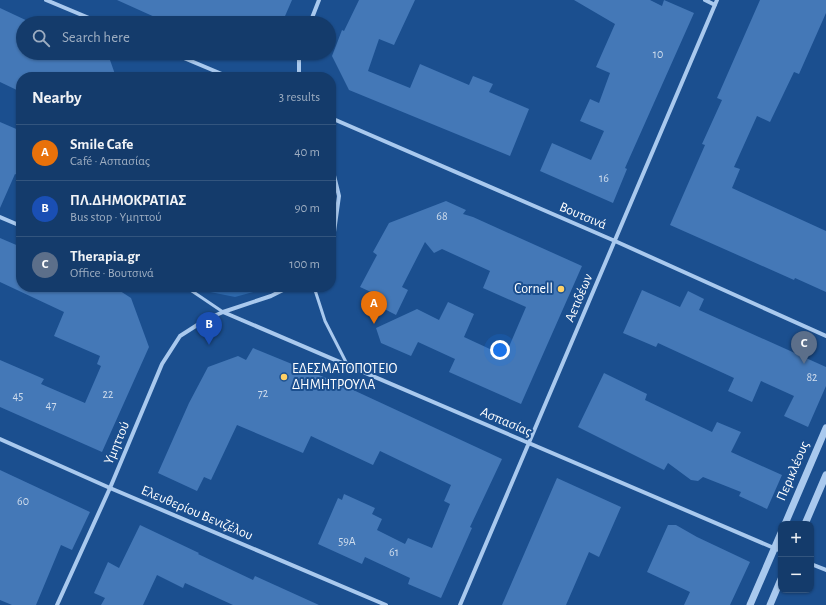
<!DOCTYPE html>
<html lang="en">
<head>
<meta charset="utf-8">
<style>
  :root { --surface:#143b6b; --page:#1d4271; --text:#f1f3f6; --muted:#9dadc1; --line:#33557e; --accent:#ffd166 }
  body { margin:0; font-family:"Alegreya Sans",sans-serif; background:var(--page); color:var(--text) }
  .controls { position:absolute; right:12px; bottom:12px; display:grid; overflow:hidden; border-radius:8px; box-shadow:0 1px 3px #0004 }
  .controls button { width:36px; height:36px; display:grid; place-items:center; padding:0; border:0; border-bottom:1px solid var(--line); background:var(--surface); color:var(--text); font:20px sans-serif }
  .you { position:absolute; left:500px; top:350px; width:14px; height:14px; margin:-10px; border:3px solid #fff; border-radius:50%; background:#1a73e8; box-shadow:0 0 0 6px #1a73e833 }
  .badge { display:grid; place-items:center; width:26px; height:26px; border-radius:50%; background:var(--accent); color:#fff; font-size:13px; font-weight:700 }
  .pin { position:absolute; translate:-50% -33px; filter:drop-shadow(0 1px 2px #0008) }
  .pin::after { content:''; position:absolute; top:21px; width:14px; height:12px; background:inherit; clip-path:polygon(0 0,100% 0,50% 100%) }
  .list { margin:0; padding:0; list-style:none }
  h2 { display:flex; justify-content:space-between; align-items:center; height:52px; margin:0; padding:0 16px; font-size:17px }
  h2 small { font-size:13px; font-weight:400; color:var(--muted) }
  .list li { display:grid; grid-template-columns:26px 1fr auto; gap:12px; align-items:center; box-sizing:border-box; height:56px; padding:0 16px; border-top:1px solid var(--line) }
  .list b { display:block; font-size:15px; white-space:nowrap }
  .list p { margin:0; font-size:13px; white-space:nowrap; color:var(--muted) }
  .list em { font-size:13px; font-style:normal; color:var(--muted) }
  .icon { flex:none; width:22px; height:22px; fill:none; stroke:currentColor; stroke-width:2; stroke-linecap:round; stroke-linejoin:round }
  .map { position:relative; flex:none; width:826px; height:605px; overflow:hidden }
  .search { position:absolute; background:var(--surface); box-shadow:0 1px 3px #0004; left:16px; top:16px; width:320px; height:44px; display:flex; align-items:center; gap:10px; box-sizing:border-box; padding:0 14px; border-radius:22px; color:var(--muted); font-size:15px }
  .panel { position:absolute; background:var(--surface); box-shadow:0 1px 3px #0004; left:16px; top:72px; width:320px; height:220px; border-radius:16px }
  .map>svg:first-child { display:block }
  .green { fill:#2e69ad }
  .building { fill:#4478b7 }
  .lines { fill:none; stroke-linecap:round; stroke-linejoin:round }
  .service { stroke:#a9c9ee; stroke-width:3 }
  .minor { stroke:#a9c9ee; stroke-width:4 }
  .tertiary { stroke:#a9c9ee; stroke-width:7 }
  .poi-dot { fill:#ffd166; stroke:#1b4f8f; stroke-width:1.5 }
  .labels { text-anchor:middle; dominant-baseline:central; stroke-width:4; stroke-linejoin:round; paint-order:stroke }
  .number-label { font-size:12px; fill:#d0dded }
  .street-label { font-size:14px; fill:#fff; stroke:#1b4f8f }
  .poi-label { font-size:14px; fill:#fff; stroke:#1b4f8f; text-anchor:end }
</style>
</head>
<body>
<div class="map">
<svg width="826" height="605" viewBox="0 0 826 605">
  <rect width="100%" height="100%" fill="#1b4f8f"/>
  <path class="green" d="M200,287h71l-36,10 -25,-5z"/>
  <path class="building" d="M117,0h175l-10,23h-114z
    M359,0h56l-21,45 -15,-6 -11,32 42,17 10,-24 49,21 4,-9 20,8 -4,8 40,17 -19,47 -161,-66 -17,-34 10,-26 2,1z
    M574,0h76l12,6 2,-6 30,13 -69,155 2,1 -14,34 -73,-32 12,-28 39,17 13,-29 -24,-10 10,-22 9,4 11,-30 -14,-6 19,-43z
    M760,0h66v13l-27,61 -5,-2 -24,50 -13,-6 -23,51 6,2 -8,19 94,43v61l-31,-14 -1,2 -124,-55 35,-80 -3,-1 20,-44 -5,-2z
    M0,8l32,15h-9v30h73l14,7 6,17h-95v15l-21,-10z
    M0,122l21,9v46l-6,-3 -15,34z
    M446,201l20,9 -3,4 10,3 109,49 -61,138 -72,-32 6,-13 -37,-17 -7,14 -30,-13 -5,-15 41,-19 22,11 9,-18 26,12 -10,23 41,19 21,-49 -43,-19 7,-17 -48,-22 -8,4 -9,-11 -23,45 6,3 -12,25 -27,-14 4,-8 -13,-6 17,-32 -4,-3 16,-29z
    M0,238l21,9v40h93l17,11 18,49 -47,105 -102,-45v-47l44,19 -3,5 44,19 16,-37 -4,-2 3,-8 -46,-20 10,-24 -64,-30z
    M642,290l38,17 8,-16 16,8 -5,11 127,57v19l-18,41 -24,-11 10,-20 -33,-15 -9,21 -24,-11 6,-13 -76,-35 -2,4 -33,-14z
    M253,348l83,34 166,77 -32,68 2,1 -31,70 -33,-14 2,-6 -45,-21 -3,7 -44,-20 20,-46 4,2 2,-6 31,14 -3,6 10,5 -5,11 28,14 3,-6 24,10 18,-44 -6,-3 7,-16 -71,-34 -7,14 -62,-29 -8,17 -66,-28 -26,55 -7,-3 -7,14 -39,-18 31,-70 19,-36 30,-11 8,4z
    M604,373l43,21 -2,6 67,32 5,-10 24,10 -10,20 51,23 -15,34 -28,-13 2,-4 -38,-15 -5,4 -7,-1 -23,-17 -4,7 -86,-43z
    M0,470l90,42 -18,38 -11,-5 -25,60h-24l-12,-5z
    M557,478l64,29 -22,50 -10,-5 -23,53h-64z
    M140,525l59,28 -1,1 55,26 2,-4 64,29h-86l-48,-22 -2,5 -26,-13 -14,30h-42l4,-7 -11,-5 14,-31 11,6z
    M668,525h8l21,12 53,25 -20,43h-46l6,-13 -43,-20z"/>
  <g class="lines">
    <path class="service" d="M186,287l37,25
      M314,287l11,34 23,45"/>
    <path class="minor" d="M46,0l55,23
      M705,0l10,5
      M310,23l9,-23
      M172,53l57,24
      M299,53v24
      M331,118l284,123 211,95
      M331,163l8,33 -5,36 -3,5
      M0,217l21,9
      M223,312l558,239
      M0,439l110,49 276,117
      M811,564l15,6
      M57,605l53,-117 52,-124 18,-28 25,-16 18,-8 48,-16 18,-9
      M460,605l257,-605"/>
    <path class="tertiary" d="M785,524l41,-96
      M805,524l21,-49
      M750,605l31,-72
      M770,605l11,-26"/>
  </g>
  <g class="poi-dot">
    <circle cx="561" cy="289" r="4"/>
    <circle cx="284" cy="377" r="4"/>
  </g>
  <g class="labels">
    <g class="number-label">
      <text x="658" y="54">10</text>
      <text x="604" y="178">16</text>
      <text x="442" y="216">68</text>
      <text x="812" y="377">82</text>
      <text x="263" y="393">72</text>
      <text x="108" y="394">22</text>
      <text x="18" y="396">45</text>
      <text x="51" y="405">47</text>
      <text x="23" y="501">60</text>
      <text x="347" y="541">59Α</text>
      <text x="394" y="552">61</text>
    </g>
    <g class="street-label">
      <text transform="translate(583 216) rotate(23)">Βουτσινά</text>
      <text transform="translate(579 298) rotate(-67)">Αετιδέων</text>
      <text transform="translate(506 422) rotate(23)">Ασπασίας</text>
      <text transform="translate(117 443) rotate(-67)">Υμηττού</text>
      <text transform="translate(793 471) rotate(-67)">Περικλέους</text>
      <text transform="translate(197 513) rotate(23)">Ελευθερίου Βενιζέλου</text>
    </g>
    <g class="poi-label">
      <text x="553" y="289">Cornell</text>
      <text x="292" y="369" text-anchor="start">ΕΔΕΣΜΑΤΟΠΟΤΕΙΟ<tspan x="292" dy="16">ΔΗΜΗΤΡΟΥΛΑ</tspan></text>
    </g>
  </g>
</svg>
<div class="controls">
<button>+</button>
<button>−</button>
</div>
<div class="you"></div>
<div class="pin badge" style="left:374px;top:324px;background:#e8710a">A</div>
<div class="pin badge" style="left:209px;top:345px;background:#1a4fb4">B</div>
<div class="pin badge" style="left:804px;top:364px;background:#5c6f8a">C</div>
<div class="search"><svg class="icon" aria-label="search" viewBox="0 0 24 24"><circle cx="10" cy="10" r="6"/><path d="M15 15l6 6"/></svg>Search here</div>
<section class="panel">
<h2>Nearby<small>3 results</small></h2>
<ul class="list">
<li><span class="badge" style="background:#e8710a">A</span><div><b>Smile Cafe</b><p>Café · Ασπασίας</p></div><em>40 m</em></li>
<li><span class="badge" style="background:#1a4fb4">B</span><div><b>ΠΛ.ΔΗΜΟΚΡΑΤΙΑΣ</b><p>Bus stop · Υμηττού</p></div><em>90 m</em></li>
<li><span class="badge" style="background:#5c6f8a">C</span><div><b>Therapia.gr</b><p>Office · Βουτσινά</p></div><em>100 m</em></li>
</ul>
</section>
</div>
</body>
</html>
